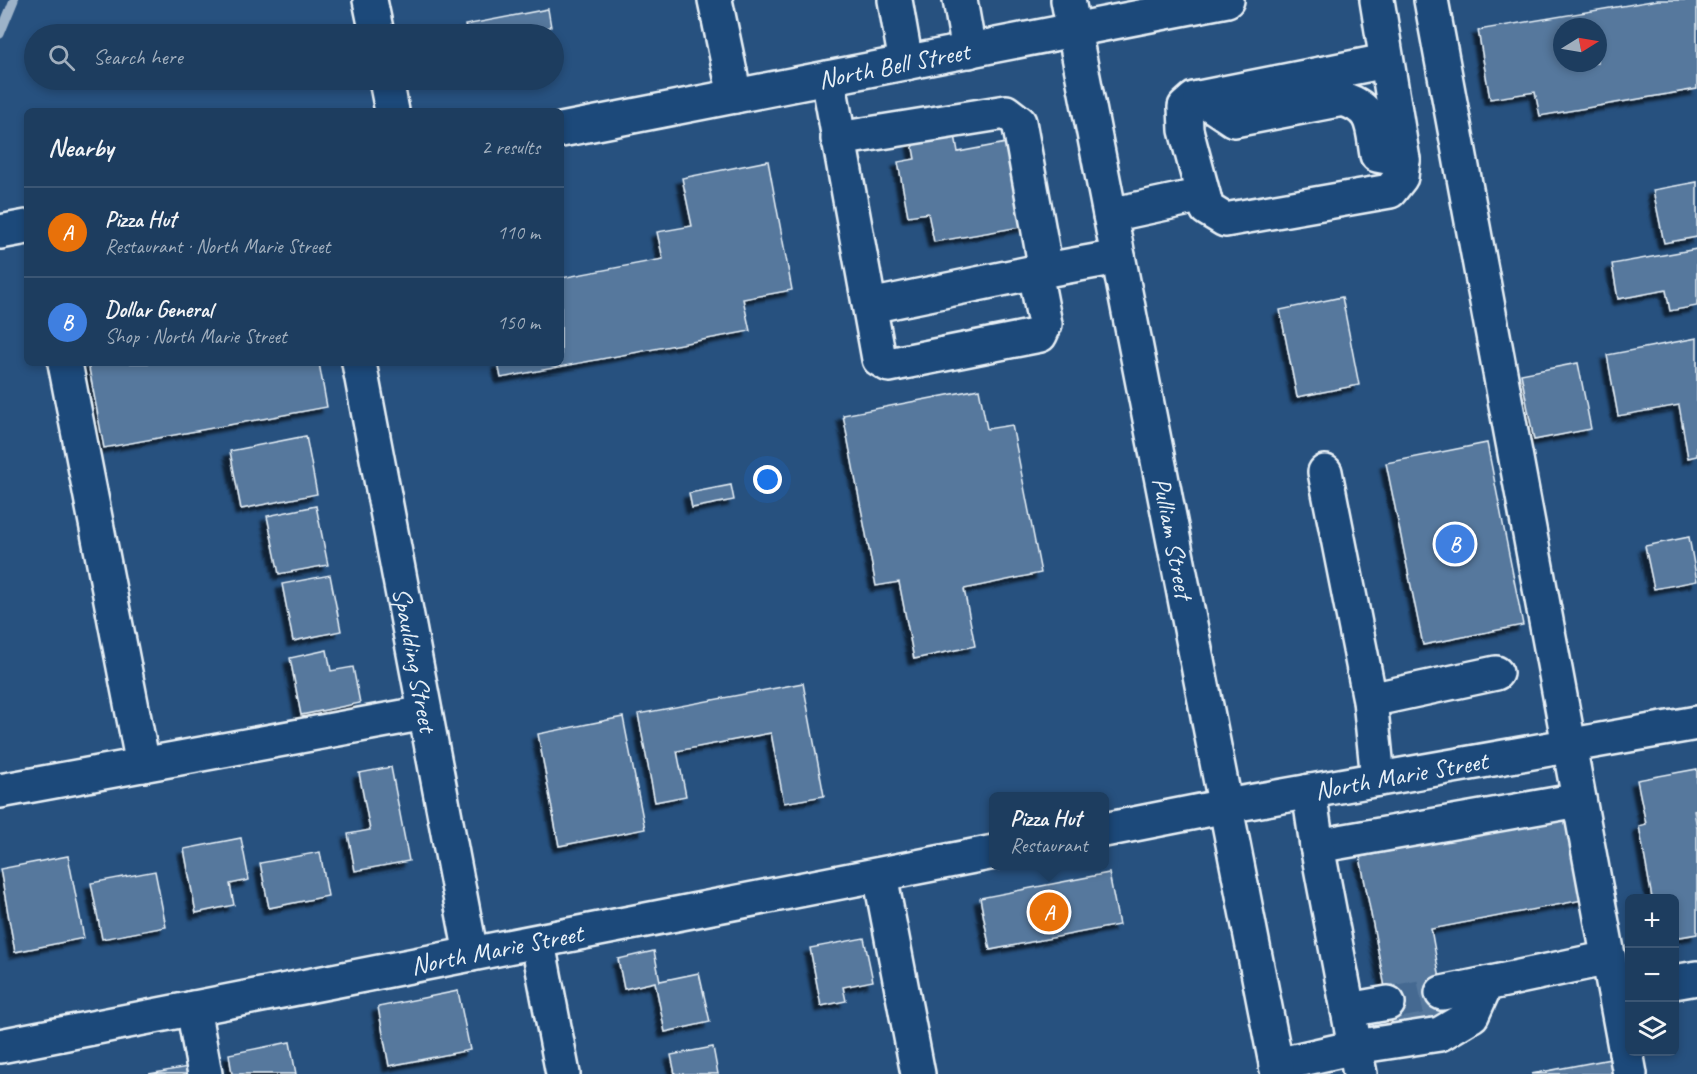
<!DOCTYPE html>
<html lang="en">
<head>
<meta charset="utf-8">
<style>
  :root { --surface:#1d3d5f; --page:#254465; --text:#f1f3f6; --muted:#a0aebd; --line:#3b5674; --accent:#8abfa5 }
  body { margin:0; font-family:Caveat,sans-serif; background:var(--page); color:var(--text) }
  .controls { position:absolute; right:18px; bottom:18px; display:grid; overflow:hidden; border-radius:9px; box-shadow:0 3px 9px #0003 }
  .controls button { width:54px; height:54px; display:grid; place-items:center; padding:0; border:0; border-bottom:2px solid var(--line); background:var(--surface); color:var(--text); font:30px sans-serif }
  .compass { position:absolute; left:1553px; top:18px; width:54px; height:54px; border-radius:50%; background:var(--surface); box-shadow:0 3px 9px #0003; rotate:79deg }
  .you { position:absolute; left:768px; top:480px; width:21px; height:21px; margin:-15px; border:4px solid #fff; border-radius:50%; background:#1a73e8; box-shadow:0 0 0 9px #1a73e833 }
  .badge { display:grid; place-items:center; width:39px; height:39px; border-radius:50%; background:var(--accent); color:#fff; font-size:20px; font-weight:700 }
  .pin { position:absolute; translate:-50% -50%; border:3px solid #fff; box-shadow:0 2px 6px #0006 }
  .popup { position:absolute; left:989px; top:792px; width:120px; height:78px; box-sizing:border-box; display:grid; place-content:center; border-radius:9px; background:var(--surface); filter:drop-shadow(0 2px 4px #0005); font-size:20px; white-space:nowrap; color:var(--muted) }
  .popup b { font-size:22px; color:var(--text) }
  .popup::after { content:''; position:absolute; left:50%; top:100%; margin-left:-12px; border:12px solid transparent; border-top-color:var(--surface) }
  .list { margin:0; padding:0; list-style:none }
  h2 { display:flex; justify-content:space-between; align-items:center; height:78px; margin:0; padding:0 24px; font-size:26px }
  h2 small { font-size:20px; font-weight:400; color:var(--muted) }
  .list li { display:grid; grid-template-columns:39px 1fr auto; gap:18px; align-items:center; box-sizing:border-box; height:90px; padding:0 24px; border-top:2px solid var(--line) }
  .list b { display:block; font-size:22px; white-space:nowrap }
  .list p { margin:0; font-size:20px; white-space:nowrap; color:var(--muted) }
  .list em { font-size:20px; font-style:normal; color:var(--muted) }
  .icon { flex:none; width:33px; height:33px; fill:none; stroke:currentColor; stroke-width:2; stroke-linecap:round; stroke-linejoin:round }
  .map { position:relative; flex:none; width:1697px; height:1074px; overflow:hidden }
  .search { position:absolute; background:var(--surface); box-shadow:0 3px 9px #0003; left:24px; top:24px; width:540px; height:66px; display:flex; align-items:center; gap:15px; box-sizing:border-box; padding:0 21px; border-radius:33px; color:var(--muted); font-size:22px }
  .panel { position:absolute; background:var(--surface); box-shadow:0 3px 9px #0003; left:24px; top:108px; width:540px; height:258px; border-radius:9px }
  .map>svg:first-child { display:block }
  .lines { fill:none; stroke-linecap:round; stroke-linejoin:round }
  .stream { stroke:#9db3c9; stroke-width:9 }
  .building { fill:#57789d; stroke:#e8f1f8; stroke-width:1.5; fill-rule:evenodd; filter:url(#shadow) }
  .minor-tunnel { stroke:#446991; stroke-width:33; stroke-dasharray:33 16; stroke-linecap:butt }
  .minor-casing { stroke:#e8f1f8; stroke-width:38 }
  .major-casing { stroke:#e8f1f8; stroke-width:38 }
  .minor { stroke:#1f4a7a; stroke-width:33 }
  .major { stroke:#1f4a7a; stroke-width:33 }
  .labels { text-anchor:middle; dominant-baseline:central; stroke-width:5; stroke-linejoin:round; paint-order:stroke }
  .street-label { font-size:26px; fill:#e8f1f8; stroke:#1f4a7a }
</style>
</head>
<body>
<div class="map">
<svg width="1697" height="1074" viewBox="0 0 1697 1074">
  <defs>
    <filter id="shadow"><feDropShadow dx="-5.5" dy="5.5" stdDeviation="1.5" flood-color="#0009"/></filter>
  </defs>
  <rect width="100%" height="100%" fill="#27517f"/>
  <filter id="ink" filterUnits="userSpaceOnUse"><feTurbulence type="fractalNoise" baseFrequency=".0167" numOctaves="2"/><feDisplacementMap in="SourceGraphic" scale="12" xChannelSelector="R" yChannelSelector="G"/><feConvolveMatrix kernelMatrix="1 2 1 2 8 2 1 2 1" color-interpolation-filters="sRGB"/></filter>
  <g filter="url(#ink)">
    <g class="lines">
      <path class="stream" d="M0,34l14,-34"/>
    </g>
    <path class="building" d="M1658,0h39v89l-157,27 -5,-24 -45,7 -12,-69zM1562,27h36v36h-36z
      M548,9l3,18 -36,7h-48l-2,-9z
      M954,129l4,23 59,-11 15,84 -98,17 -6,-29 -20,3 -10,-54 17,-3 -4,-22z
      M768,161l24,129 -49,9 7,32 -249,47 -3,-15h63v-85l102,-19 -6,-27 35,-6 -10,-48z
      M1697,182v55l-33,6 -11,-53z
      M1697,249v57l-27,5 -4,-21 -48,9 -6,-35z
      M1342,297l17,88 -62,12 -17,-87z
      M1697,338v118l-9,2 -9,-53 -61,11 -11,-61z
      M88,363h231l8,44 -223,41z
      M1578,363l13,66 -57,11 -13,-66z
      M979,389l8,40 25,-4 29,148 -77,16 11,57 -61,13 -15,-77 -23,4 -33,-171z
      M306,436l11,58 -76,15 -11,-58z
      M1487,443l36,182 -100,20 -37,-182z
      M731,485l3,15 -42,8 -3,-15z
      M316,506l12,59 -49,9 -12,-58z
      M1689,537l8,44 -43,8 -9,-43z
      M330,575l11,56 -48,10 -11,-57z
      M327,650l4,21 22,-4 7,36 -59,12 -11,-57z
      M803,683l21,113 -40,7 -13,-70 -94,18 9,45 -31,6 -17,-88z
      M623,717l22,112 -86,17 -21,-112z
      M391,767l18,94 -54,10 -7,-37 22,-4 -11,-57z
      M1697,769v40l-3,1 3,18v106l-23,4v-40h-22l-13,-72 7,-2 -9,-44z
      M1572,816l16,83 -157,30 17,94 -54,11 -34,-177z
      M241,838l8,42 -19,4 4,21 -38,8 -12,-64z
      M320,852l8,44 -59,12 -9,-45z
      M68,856l16,82 -69,14 -15,-83z
      M155,871l11,56 -64,12 -11,-56z
      M1109,873l10,52 -129,25 -10,-52z
      M864,938l9,43 -30,6 3,14 -25,5 -11,-58z
      M654,951l6,30 39,-8 11,49 -45,10 -10,-50 -31,7 -6,-30z
      M458,991l12,59 -81,16 -11,-59z
      M290,1042l6,32h-64l-3,-20z
      M713,1047l5,27h-43l-4,-19z
      M1616,1058l3,16h-88z
      M193,1066l2,8h-46z"/>
    <g class="lines">
      <path class="minor-tunnel" d="M1388,1003l54,-10"/>
      <g class="minor-casing">
        <g id="minor">
          <path d="M370,0l7,34"/>
          <path d="M715,0l20,96"/>
          <path d="M895,0l11,63"/>
          <path d="M960,0l9,51"/>
          <path d="M1377,0l26,160 -2,17 -11,14 -165,29 -18,-11 -21,-79 -1,-23 9,-8 192,-38"/>
          <path d="M1431,0l199,1074"/>
          <path d="M828,78l51,281 10,6 151,-30 5,-11 -10,-52 83,-15"/>
          <path d="M386,80l6,31"/>
          <path d="M1201,98l33,22 109,-21c32,10 29,27 34,56l26,5"/>
          <path d="M838,139l168,-27 13,10 27,148"/>
          <path d="M1110,215l93,-20"/>
          <path d="M870,306l165,-34"/>
          <path d="M65,363l78,402"/>
          <path id="s1" d="M359,363l112,591"/>
          <path d="M1325,472l45,228 8,79"/>
          <path d="M1370,700l126,-27"/>
          <path d="M0,791l425,-78"/>
          <path d="M1309,791l8,55 262,-46"/>
          <path id="s2" d="M1104,830l122,-24 471,-83"/>
          <path d="M880,875l38,199"/>
          <path d="M538,943l25,131"/>
          <path d="M1674,982l23,-4"/>
          <path d="M1442,993l44,-9"/>
          <path d="M193,1008l12,66"/>
          <path d="M1348,1010l40,-7"/>
          <path id="s3" d="M0,1046l994,-194"/>
          <path d="M1276,1065l79,-18 -38,-201"/>
          <path d="M1360,1074l-5,-27 85,-13 32,-19 14,-31 123,-26"/>
        </g>
      </g>
      <g class="major-casing">
        <g id="major">
          <path id="s4" d="M1068,0l210,1074"/>
          <path id="s5" d="M561,130l666,-130"/>
          <path d="M0,232l27,-5"/>
        </g>
      </g>
      <use href="#minor" class="minor"/>
      <use href="#major" class="major"/>
    </g>
  </g>
  <g class="labels">
    <g class="street-label">
      <text stroke="none"><textPath href="#s5" startOffset="339">North Bell Street</textPath></text>
      <text stroke="none"><textPath href="#s4" startOffset="548">Pulliam Street</textPath></text>
      <text stroke="none"><textPath href="#s1" startOffset="302">Spaulding Street</textPath></text>
      <text stroke="none"><textPath href="#s2" startOffset="302">North Marie Street</textPath></text>
      <text stroke="none"><textPath href="#s3" startOffset="506">North Marie Street</textPath></text>
    </g>
  </g>
</svg>
<div class="controls">
<button>+</button>
<button>−</button>
<button><svg class="icon" aria-label="layers" viewBox="0 0 24 24"><path d="M12 4l9 5-9 5-9-5zM3 14l9 5 9-5"/></svg></button>
</div>
<svg class="compass" viewBox="-18 -18 36 36"><path d="M0-13l5 13h-10z" fill="#e53935"/><path d="M0 13l5-13h-10z" fill="#a0aebd"/></svg>
<div class="you"></div>
<div class="pin badge" style="left:1049px;top:912px;background:#e8710a">A</div>
<div class="popup"><b>Pizza Hut</b>Restaurant</div>
<div class="pin badge" style="left:1455px;top:544px;background:#3f7fe0">B</div>
<div class="search"><svg class="icon" aria-label="search" viewBox="0 0 24 24"><circle cx="10" cy="10" r="6"/><path d="M15 15l6 6"/></svg>Search here</div>
<section class="panel">
<h2>Nearby<small>2 results</small></h2>
<ul class="list">
<li><span class="badge" style="background:#e8710a">A</span><div><b>Pizza Hut</b><p>Restaurant · North Marie Street</p></div><em>110 m</em></li>
<li><span class="badge" style="background:#3f7fe0">B</span><div><b>Dollar General</b><p>Shop · North Marie Street</p></div><em>150 m</em></li>
</ul>
</section>
</div>
</body>
</html>
